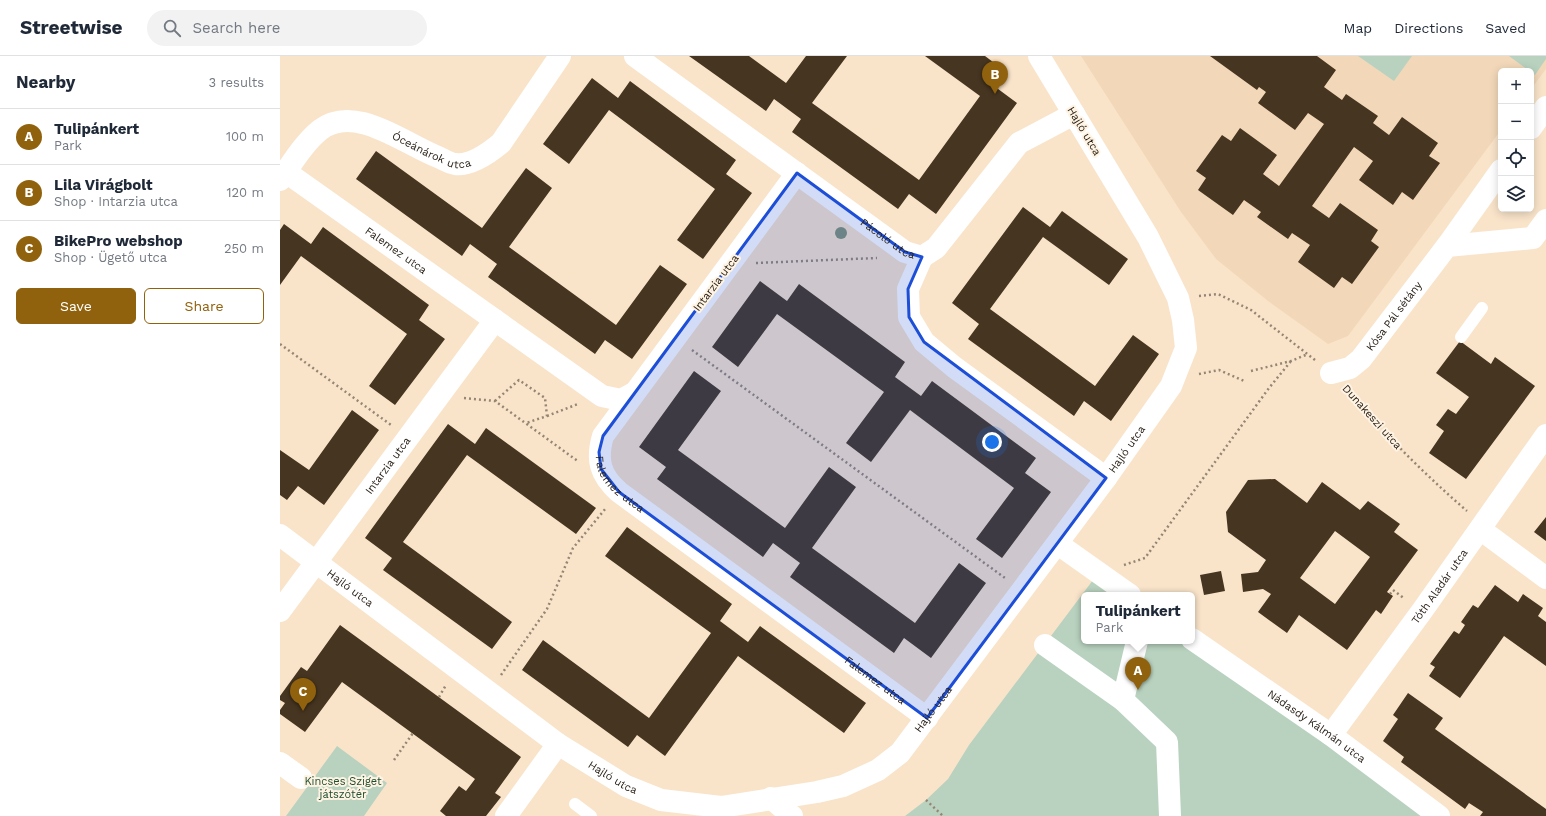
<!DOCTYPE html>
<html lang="en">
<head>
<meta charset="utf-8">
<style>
  :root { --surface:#fff; --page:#f2f2f3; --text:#1f2937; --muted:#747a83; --line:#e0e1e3; --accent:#91620e }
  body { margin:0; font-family:"Work Sans",sans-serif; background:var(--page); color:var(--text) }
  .controls { position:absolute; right:12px; top:12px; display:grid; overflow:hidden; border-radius:6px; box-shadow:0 2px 10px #0003 }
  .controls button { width:36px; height:36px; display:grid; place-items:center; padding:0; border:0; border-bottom:1px solid var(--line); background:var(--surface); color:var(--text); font:20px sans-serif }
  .you { position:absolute; left:712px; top:386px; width:14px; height:14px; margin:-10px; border:3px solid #fff; border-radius:50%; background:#1a73e8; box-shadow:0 0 0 6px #1a73e833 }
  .badge { display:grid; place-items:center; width:26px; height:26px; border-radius:50%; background:var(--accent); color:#fff; font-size:13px; font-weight:700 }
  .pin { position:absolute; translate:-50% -33px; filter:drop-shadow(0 1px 2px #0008) }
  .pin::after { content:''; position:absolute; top:21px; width:14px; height:12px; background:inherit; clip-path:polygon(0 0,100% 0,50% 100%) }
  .popup { position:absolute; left:801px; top:536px; width:114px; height:52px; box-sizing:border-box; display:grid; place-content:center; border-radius:6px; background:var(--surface); filter:drop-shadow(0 1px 3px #0005); font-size:13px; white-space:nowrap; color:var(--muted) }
  .popup b { font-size:15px; color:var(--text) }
  .popup::after { content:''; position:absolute; left:50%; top:100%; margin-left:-8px; border:8px solid transparent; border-top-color:var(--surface) }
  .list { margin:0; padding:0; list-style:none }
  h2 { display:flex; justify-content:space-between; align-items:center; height:52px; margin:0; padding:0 16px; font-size:17px }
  h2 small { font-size:13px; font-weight:400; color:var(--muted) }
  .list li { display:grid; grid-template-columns:26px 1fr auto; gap:12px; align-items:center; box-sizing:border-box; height:56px; padding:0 16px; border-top:1px solid var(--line) }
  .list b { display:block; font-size:15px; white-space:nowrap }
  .list p { margin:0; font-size:13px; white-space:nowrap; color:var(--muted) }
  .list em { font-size:13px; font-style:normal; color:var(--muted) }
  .actions { display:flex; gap:8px; padding:12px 16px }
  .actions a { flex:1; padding:9px 0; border:1px solid var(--accent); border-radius:6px; text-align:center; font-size:14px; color:var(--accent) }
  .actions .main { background:var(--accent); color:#fff }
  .icon { flex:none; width:22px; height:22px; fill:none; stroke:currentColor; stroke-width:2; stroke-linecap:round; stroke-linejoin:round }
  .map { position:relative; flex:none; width:1266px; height:760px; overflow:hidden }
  header { display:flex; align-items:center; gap:24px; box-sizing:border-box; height:56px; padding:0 20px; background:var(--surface); border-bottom:1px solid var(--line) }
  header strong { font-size:19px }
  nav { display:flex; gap:22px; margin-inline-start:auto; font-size:14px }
  .search { width:280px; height:36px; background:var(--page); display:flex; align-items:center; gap:10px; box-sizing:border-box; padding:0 14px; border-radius:22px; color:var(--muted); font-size:15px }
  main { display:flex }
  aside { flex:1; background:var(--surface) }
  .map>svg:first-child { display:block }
  .built { fill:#f2d8b9 }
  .green { fill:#b9d2bf }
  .building { fill:#463520; fill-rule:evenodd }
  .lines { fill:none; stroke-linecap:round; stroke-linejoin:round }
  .path { stroke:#958674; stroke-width:2.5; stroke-dasharray:2 3; stroke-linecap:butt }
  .lane { stroke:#fff; stroke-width:12 }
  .street { stroke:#fff; stroke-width:22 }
  .tree { fill:#809275 }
  .marked { fill:#1d4ed8; fill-opacity:0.2; stroke:#1d4ed8; stroke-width:3; stroke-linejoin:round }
  .labels { text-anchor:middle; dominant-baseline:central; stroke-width:4; stroke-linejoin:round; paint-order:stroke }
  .street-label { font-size:11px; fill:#2a2219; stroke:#fff3e3 }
  .park-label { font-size:11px; fill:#1d4e2f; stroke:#fff3e3 }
</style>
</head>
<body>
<header>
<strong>Streetwise</strong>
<div class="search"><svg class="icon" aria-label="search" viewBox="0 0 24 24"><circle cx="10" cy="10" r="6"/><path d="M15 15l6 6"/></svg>Search here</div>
<nav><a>Map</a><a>Directions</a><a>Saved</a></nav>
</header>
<main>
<aside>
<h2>Nearby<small>3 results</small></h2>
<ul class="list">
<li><span class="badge">A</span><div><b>Tulipánkert</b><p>Park</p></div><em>100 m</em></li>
<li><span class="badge">B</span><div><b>Lila Virágbolt</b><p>Shop · Intarzia utca</p></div><em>120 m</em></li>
<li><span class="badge">C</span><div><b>BikePro webshop</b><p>Shop · Ügető utca</p></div><em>250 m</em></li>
</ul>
<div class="actions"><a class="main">Save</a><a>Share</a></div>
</aside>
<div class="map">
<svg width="1266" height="760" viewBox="0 0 1266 760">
  <rect width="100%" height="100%" fill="#f9e4ca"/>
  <path class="built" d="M801,0h465v13l-15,20v-18h-30v59l-153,206 -20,8 -60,-43 -52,-42 -35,-47z"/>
  <path class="green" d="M1078,0h54l-18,25z
    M1229,0h37v3l-11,16z
    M819,516l31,23h-46v46h108l247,175h-534l21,-16 22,-21 21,-34z
    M57,690l50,37 -23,33h-78z"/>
  <path class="building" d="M409,0h60l37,27 20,-27h41l-35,47 107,77 61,-84 -55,-40h60l16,12 -11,15 27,20 -81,111 -27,-20 -11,15 -106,-77 9,-13 -27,-20 -8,12z
    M930,0h107l19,14 -12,17 18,13 4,-6 32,22 -5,7 16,12 13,-18 36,26 -9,13 11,7 -27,37 -11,-8 -9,13 -34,-25 14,-19 -19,-14 -42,59 17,12 11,-15 38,27 -7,11 8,6 -27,37 -10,-7 -8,11 -36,-26 12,-17 -18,-12 -4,6 -31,-22 4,-5 -17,-12 -11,15 -35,-25 8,-12 -10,-7 26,-36 9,6 9,-13 37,27 -14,19 16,12 45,-62 -16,-11 -13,17 -37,-27 8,-11 -7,-5 -2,3z
    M312,22l26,20 12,-17 106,79 -10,14 26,19 -49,66 -26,-19 38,-51 -106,-79 -40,54 -26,-20z
    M96,95l106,77 44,-60 26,20 -43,59 107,78 44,-60 27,19 -55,75 -27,-19 -10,14 -107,-77 9,-13 -27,-20 -8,12 -106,-77z
    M743,151l27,20 12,-16 66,48 -19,26 -66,-48 -53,72 105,77 38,-51 26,19 -48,67 -27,-20 -10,15 -106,-77 11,-15 -27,-21z
    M4,168l27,20 12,-17 106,78 -10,15 26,19 -50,66 -26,-19 38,-52 -106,-78 -21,29v-55z
    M480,225l27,20 12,-17 106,78 -10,15 26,19 11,-15 104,77 -11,15 26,19 -49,66 -26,-19 38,-51 -104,-78 -39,52 -25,-19 38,-51 -107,-78 -39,53 -26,-20z
    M1180,285l31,23 4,-7 40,29 -69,93 -37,-26 15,-22 -8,-6 12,-16 8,5 13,-17 -33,-24z
    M414,315l27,20 -43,59 107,78 44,-61 27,20 -44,61 103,75 44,-60 27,20 -55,75 -27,-20 -10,15 -104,-76 10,-14 -27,-20 -10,14 -106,-78 9,-12 -27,-20z
    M72,354l27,20 -55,75 -26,-19 -11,14 -7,-5v-45l29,20z
    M168,368l27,20 11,-16 110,80 -20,26 -109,-79 -64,87 109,80 -20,27 -109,-79 9,-12 -27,-20z
    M995,423l32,24 15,-21 38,28 8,-9 32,23 -6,8 24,18 -31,42 6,4 -12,18 -5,-4 -29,40 -48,-35 -12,18 -29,-21 13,-18 -8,-5 -20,3 -2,-18 17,-2 8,-12 -38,-28 -2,-20 22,-32zM1055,475l35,26 -35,47 -35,-26z
    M1266,461v24l-12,-9z
    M347,471l105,77 -12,17 28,21 12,-16 106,77 -22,30 -106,-77 -73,100 -28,-21 -9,12 -106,-77 21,-30 106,78 62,-85 -106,-77z
    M941,515l4,20 -21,4 -4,-20z
    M1215,529l23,17 5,-8 20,14 -5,8 8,6v44l-42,-30 -44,62 -31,-22 6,-9 -5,-3 24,-33 5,3 6,-9 -4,-3 12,-17 5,3z
    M60,569l181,132 -26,36 6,4 -15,19h-40l-6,-5 19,-25 7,5 9,-12 -133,-97 -37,50 -25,-18v-4l5,-7 -5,-3v-4l21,-29 6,4z
    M1128,637l35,25 -8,11 111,80v7h-66l3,-4 -14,-9 -4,6 -64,-47 3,-5 -21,-16 15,-22 -5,-4z"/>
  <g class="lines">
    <path class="path" d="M476,207l121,-5
      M919,240l19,-2 33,16 64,50
      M0,288l111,81
      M412,294l313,228
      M971,315l40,-10 17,-7
      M919,318l20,-4 25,11
      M1066,334c38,43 77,83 121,121
      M184,342l31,3 84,61
      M215,345l24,-21 26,18 2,18 -21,7
      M267,360l31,-12
      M844,509l21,-7 124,-170 22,-27
      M1110,538l3,-4 12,9
      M221,619l46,-66 26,-61 33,-40
      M159,641l7,-12
      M114,704l19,-27
      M646,744l17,16"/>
    <path class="lane" d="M1181,281l21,-29
      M295,748l16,12"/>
    <g class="street">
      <path id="s1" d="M355,0l270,196 17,5"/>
      <path d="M1251,72l15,-21"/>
      <path id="s2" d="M6,116l316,224 19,4 13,-7"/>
      <path id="s3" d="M517,117l-194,263c-7,24 -3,39 16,56l308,226"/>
      <path id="s4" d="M0,124c12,-17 24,-37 40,-50 35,-27 84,14 118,27 5,2 11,6 17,7 15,2 34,-11 46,-21l59,-87"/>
      <path d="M1167,190l54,-76"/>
      <path d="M642,201l-14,32 1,28 15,25 30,25 152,111"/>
      <path d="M642,201l14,-9 83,-105 55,-29"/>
      <path id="s5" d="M1051,317l19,-5 11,-9 86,-113 86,-8 13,-18"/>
      <path d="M1200,473l66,49"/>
      <path id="s6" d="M0,479l278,209 68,42 35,14 60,7 96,-15 26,-6 35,-16 22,-17 206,-275 65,-92 15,-38 -3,-28 -5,-22 -30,-61 -109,-181"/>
      <path d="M778,488l72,51"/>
      <path id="s7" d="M0,555l215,-291"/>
      <path id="s8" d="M912,583l139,96 108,81"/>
      <path d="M765,589l78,55 44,42 3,74"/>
      <path d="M843,644l14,-59"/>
      <path id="s9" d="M1051,679l91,-124 124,-176"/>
      <path d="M0,707l21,15"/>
      <path d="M491,742l21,18"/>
      <path d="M226,760l52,-72"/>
    </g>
  </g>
  <circle class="tree" cx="561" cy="177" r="6"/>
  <path class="marked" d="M517,117l108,79 17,5 -14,32 1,28 15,25 182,136 -179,240 -308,-226 -18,-23 -2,-17 4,-16z"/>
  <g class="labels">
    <g class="street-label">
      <text transform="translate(804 75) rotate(59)">Hajló utca</text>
      <text stroke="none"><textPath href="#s4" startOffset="184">Óceánárok utca</textPath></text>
      <text stroke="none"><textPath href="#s1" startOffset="312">Pácoló utca</textPath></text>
      <text stroke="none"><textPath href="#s2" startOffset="135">Falemez utca</textPath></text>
      <text transform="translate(436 227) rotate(-53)">Intarzia utca</text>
      <text stroke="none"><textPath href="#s5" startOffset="88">Kósa Pál sétány</textPath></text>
      <text transform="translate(1092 361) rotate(48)">Dunakeszi utca</text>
      <text stroke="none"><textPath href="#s6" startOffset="1095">Hajló utca</textPath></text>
      <text stroke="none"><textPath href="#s7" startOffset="181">Intarzia utca</textPath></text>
      <text stroke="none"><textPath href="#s3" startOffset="383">Falemez utca</textPath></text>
      <text stroke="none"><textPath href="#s9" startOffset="184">Tóth Aladár utca</textPath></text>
      <text stroke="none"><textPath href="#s6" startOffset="88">Hajló utca</textPath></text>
      <text stroke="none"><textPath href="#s3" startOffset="707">Falemez utca</textPath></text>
      <text stroke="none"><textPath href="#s6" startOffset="771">Hajló utca</textPath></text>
      <text stroke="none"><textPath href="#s8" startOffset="152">Nádasdy Kálmán utca</textPath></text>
      <text stroke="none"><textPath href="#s6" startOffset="412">Hajló utca</textPath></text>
    </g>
    <g class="park-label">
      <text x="63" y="725">Kincses Sziget<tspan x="63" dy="13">játszótér</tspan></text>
    </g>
  </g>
</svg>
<div class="controls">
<button>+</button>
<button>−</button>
<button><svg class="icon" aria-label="locate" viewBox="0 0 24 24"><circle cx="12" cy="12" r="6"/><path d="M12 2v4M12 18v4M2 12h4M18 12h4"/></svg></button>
<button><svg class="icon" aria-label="layers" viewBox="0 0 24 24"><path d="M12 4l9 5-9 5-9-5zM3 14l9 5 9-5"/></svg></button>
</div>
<div class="you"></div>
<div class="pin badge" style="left:858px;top:634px">A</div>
<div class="popup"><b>Tulipánkert</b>Park</div>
<div class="pin badge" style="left:715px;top:38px">B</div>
<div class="pin badge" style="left:23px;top:655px">C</div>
</div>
</main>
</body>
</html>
